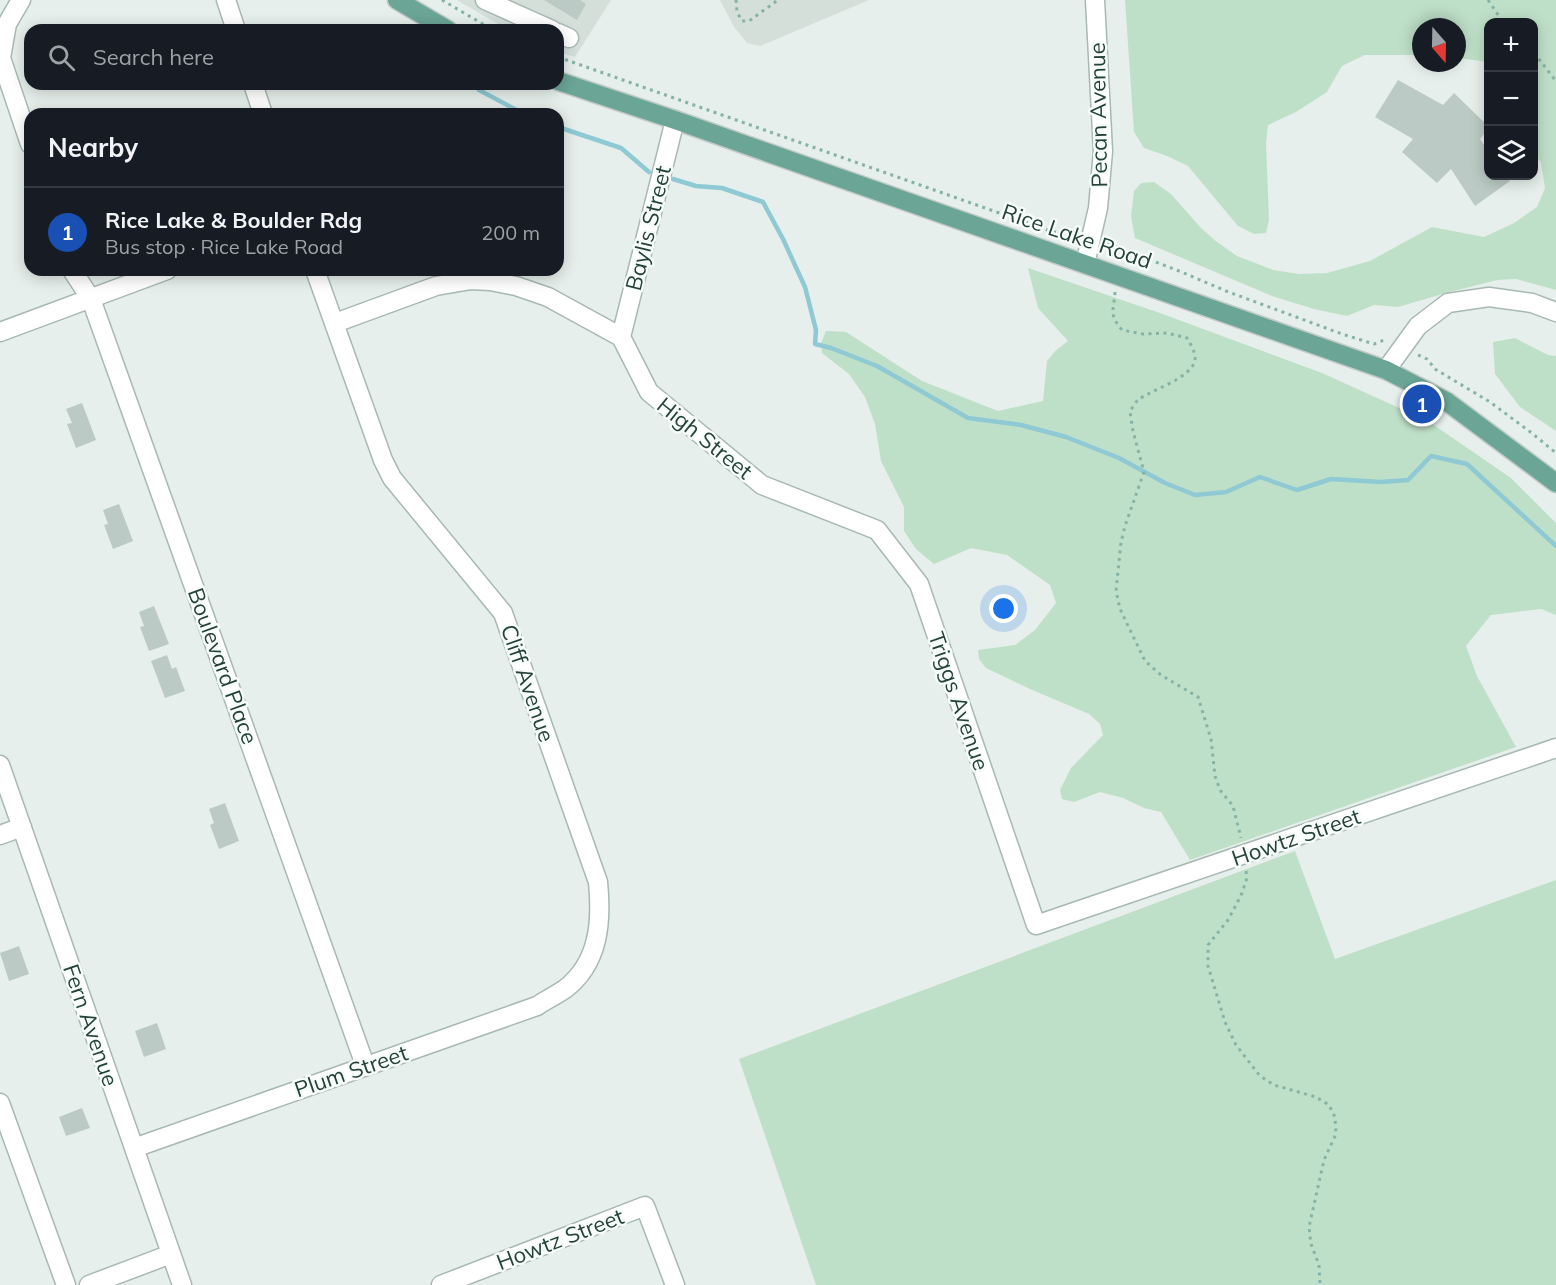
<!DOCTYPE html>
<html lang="en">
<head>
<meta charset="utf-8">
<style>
  :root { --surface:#171b24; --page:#20242c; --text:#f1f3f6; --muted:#9ea1a6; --line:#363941; --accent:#0b8043 }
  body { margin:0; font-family:Mulish,sans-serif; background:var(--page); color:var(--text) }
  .controls { position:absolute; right:18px; top:18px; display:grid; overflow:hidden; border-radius:12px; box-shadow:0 3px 15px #0003 }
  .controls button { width:54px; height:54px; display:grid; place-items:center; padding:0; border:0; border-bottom:2px solid var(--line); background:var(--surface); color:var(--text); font:30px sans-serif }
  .compass { position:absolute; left:1412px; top:18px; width:54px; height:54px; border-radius:50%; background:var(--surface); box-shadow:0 3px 15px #0003; rotate:160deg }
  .you { position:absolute; left:1004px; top:609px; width:21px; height:21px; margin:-15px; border:4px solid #fff; border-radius:50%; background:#1a73e8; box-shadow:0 0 0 9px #1a73e833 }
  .badge { display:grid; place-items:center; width:39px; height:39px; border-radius:50%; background:var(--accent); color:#fff; font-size:20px; font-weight:700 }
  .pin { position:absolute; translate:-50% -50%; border:3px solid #fff; box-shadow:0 2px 6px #0006 }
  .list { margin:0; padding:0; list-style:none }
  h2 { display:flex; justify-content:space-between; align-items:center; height:78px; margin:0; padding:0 24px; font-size:26px }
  h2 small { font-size:20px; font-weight:400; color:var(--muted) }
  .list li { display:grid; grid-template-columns:39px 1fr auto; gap:18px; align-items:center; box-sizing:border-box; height:90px; padding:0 24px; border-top:2px solid var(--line) }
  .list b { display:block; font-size:22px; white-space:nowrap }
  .list p { margin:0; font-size:20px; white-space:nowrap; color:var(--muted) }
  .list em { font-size:20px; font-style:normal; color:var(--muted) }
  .icon { flex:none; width:33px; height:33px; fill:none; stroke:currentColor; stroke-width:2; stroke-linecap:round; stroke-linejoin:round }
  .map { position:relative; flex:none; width:1556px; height:1285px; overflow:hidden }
  .search { position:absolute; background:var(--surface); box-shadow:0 3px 15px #0003; left:24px; top:24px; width:540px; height:66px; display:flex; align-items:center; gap:15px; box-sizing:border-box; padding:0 21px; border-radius:18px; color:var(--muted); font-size:22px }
  .panel { position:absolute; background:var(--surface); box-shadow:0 3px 15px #0003; left:24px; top:108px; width:540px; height:168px; border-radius:18px }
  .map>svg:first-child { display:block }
  .built { fill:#d4dfda }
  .green { fill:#bfe0c8 }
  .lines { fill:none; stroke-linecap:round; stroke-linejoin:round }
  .stream { stroke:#8ec9d4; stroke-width:4.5 }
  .building { fill:#bbcac4 }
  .minor-casing { stroke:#a8b8b2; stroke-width:21 }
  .major-casing { stroke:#c2cac8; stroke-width:21 }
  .path { stroke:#86b3a5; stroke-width:3; stroke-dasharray:3 4.5; stroke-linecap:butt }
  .minor { stroke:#fff; stroke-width:18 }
  .major { stroke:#6aa596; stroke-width:18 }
  .labels { text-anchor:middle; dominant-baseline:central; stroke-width:5; stroke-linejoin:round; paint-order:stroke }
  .street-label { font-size:22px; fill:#24423a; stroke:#f7fbf9 }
</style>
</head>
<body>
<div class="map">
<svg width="1556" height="1285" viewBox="0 0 1556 1285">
  <rect width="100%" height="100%" fill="#e6efeb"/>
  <path class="built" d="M457,0h154l-36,57 -17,-5v-22h-50z
    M720,0h149l-109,46 -13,-3 -13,-16z"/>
  <path class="green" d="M1125,0h431v290l-40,-11 -19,1 -51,13 -48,14 -24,-2 -27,11 -33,-7 -42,-13 -137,-58 -4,-22 3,-25 7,-8 13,-1 17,12 30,34 16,14 20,14 36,14 26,4 28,-1 43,-12 62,-34 52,10 30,-14 23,-16 8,-19 -4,-25 -7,-11v-130h-46v40l-31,-4v-31h-36v28h-56l-23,11 -15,26 -31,20 -28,13 -2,18 3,77 -3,13 -12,1 -16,-8 -50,-60 -21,-10 -23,-8 -10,-16z
    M1028,268l132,45 162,60 106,48 83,57 45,45v92l-15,-6 -50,6 -25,31 11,30 39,71 -326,113 -29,-48 -17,-4 -21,-10 -23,-6 -26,10 -12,-3 -2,-9 11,-22 32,-33 -3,-11 -11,-10 -59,-25 -44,-21 -7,-9 -1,-9 37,-5 20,-15 21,-27 -6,-18 -43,-30 -36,-7 -37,16 -18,-15 -12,-18v-24l-23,-46 -6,-37 -10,-27 -16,-23 -27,-21 -1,-10 5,-12 20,1 76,49 76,30 45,-10 4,-40 8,-10 13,-10 -30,-33z
    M1515,338l33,17 8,1v75l-36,-24 -25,-33 -2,-32z
    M1295,851l40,108 221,-79v405h-740l-77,-226z"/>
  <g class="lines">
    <path class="stream" d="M479,90l45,24
      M558,127l63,21 28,24
      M673,179l23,7 26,2 41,14 20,37 22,48 11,43 -1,14 16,4 46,18 91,52 53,7 45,12 53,21 46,25 30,12 31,-3 34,-15 37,13 34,-11 50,3 27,-2 23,-24 36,8 89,82"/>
  </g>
  <path class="building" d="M544,0h36l6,4 -9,16z
    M1398,80l45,25 11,-12 34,33v3l-8,10 8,12v25h18l4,5 -35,25 -24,-37 -14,14 -35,-31 11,-13 -38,-22z
    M82,403l14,37 -20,8 -9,-24 5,-1 -6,-14z
    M119,504l14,37 -20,8 -9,-24 4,-1 -5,-14z
    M154,606l15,38 -20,7 -9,-24 4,-1 -5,-14z
    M167,655l5,14 4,-2 9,24 -20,7 -14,-37z
    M225,803l14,38 -20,8 -9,-24 4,-2 -5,-14z
    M19,946l10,28 -20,7 -9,-28z
    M157,1023l9,26 -22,8 -9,-26z
    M82,1108l8,20 -24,8 -7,-19z"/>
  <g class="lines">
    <g class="minor-casing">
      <path id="minor" d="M21,0l-14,24 -6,34 29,86
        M226,0l10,30
        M485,0l67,30
        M558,33l11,5
        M253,84l10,30
        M1085,264l13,-56 5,-57 -8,-151
        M72,270l19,29 274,766
        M335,323l101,-37 35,-6 19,1 26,5 32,11 73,40 28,55 113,93 115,45 42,54 117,341 520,-177
        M0,332l167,-62
        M621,337l54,-217
        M1386,370l32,-44 30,-23 41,-6 43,6 24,9
        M0,765l182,520
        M0,835l22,-8
        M0,1103l66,182
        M134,1148l403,-142c9,-6 19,-11 28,-17 34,-26 37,-67 33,-107l-95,-269 -111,-135 -9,-18 -68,-190
        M89,1285l82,-31
        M441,1285l204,-79 30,79"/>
    </g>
    <g class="major-casing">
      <path id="major" d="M397,0l51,30
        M558,81l117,39 711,250 60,31 110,82"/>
    </g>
    <path class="path" d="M442,0l51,30
      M736,0l1,12 5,9h7l29,-21
      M1488,0l15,22
      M1534,53l22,28
      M558,57l495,175h14l8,2
      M1107,243l72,28 47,20 116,43 32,10 10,-4 3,2
      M1114,245v13
      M1115,292c-1,19 -7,21 7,38l21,4 24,-1 20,5c4,7 9,15 8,22 -3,18 -44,30 -57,40 -3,3 -6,8 -8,12l3,19 11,41 -19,54 -4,16 -5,49 4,18 25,52 16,14 37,22 13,42 4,37 5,14 13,16 8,32
      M1418,355l9,4 8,10 55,33 43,32 23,19
      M1246,871l1,7 -5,15 -5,10 -9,17 -20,25v21l17,56 11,23 24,31 14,9 42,12 13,8 6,12 1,17 -12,26 -15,67 2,17 8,21 1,20"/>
    <use href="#minor" class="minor"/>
    <use href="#major" class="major"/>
  </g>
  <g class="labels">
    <g class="street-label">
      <text transform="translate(1098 115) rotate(-91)">Pecan Avenue</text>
      <text transform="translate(648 228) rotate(-76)">Baylis Street</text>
      <text transform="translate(1077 236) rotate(19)">Rice Lake Road</text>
      <text transform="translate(705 438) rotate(39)">High Street</text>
      <text transform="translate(223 666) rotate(70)">Boulevard Place</text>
      <text transform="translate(528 683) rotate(71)">Cliff Avenue</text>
      <text transform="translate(959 701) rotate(71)">Triggs Avenue</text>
      <text transform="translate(1296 837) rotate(-19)">Howtz Street</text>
      <text transform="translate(91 1025) rotate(71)">Fern Avenue</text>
      <text transform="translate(351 1071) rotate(-19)">Plum Street</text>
      <text transform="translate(560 1239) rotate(-21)">Howtz Street</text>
    </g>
  </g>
</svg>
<div class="controls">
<button>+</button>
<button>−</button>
<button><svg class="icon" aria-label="layers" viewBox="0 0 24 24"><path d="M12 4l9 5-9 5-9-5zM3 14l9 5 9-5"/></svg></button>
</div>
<svg class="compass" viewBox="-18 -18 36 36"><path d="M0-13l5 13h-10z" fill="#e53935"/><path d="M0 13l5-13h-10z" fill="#9ea1a6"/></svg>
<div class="you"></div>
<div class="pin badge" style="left:1422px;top:404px;background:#1a4fb4">1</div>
<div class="search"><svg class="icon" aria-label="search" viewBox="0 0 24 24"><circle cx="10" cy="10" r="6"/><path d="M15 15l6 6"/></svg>Search here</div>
<section class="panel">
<h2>Nearby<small></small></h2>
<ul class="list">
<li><span class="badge" style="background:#1a4fb4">1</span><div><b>Rice Lake &amp; Boulder Rdg</b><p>Bus stop · Rice Lake Road</p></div><em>200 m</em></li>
</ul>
</section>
</div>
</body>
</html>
